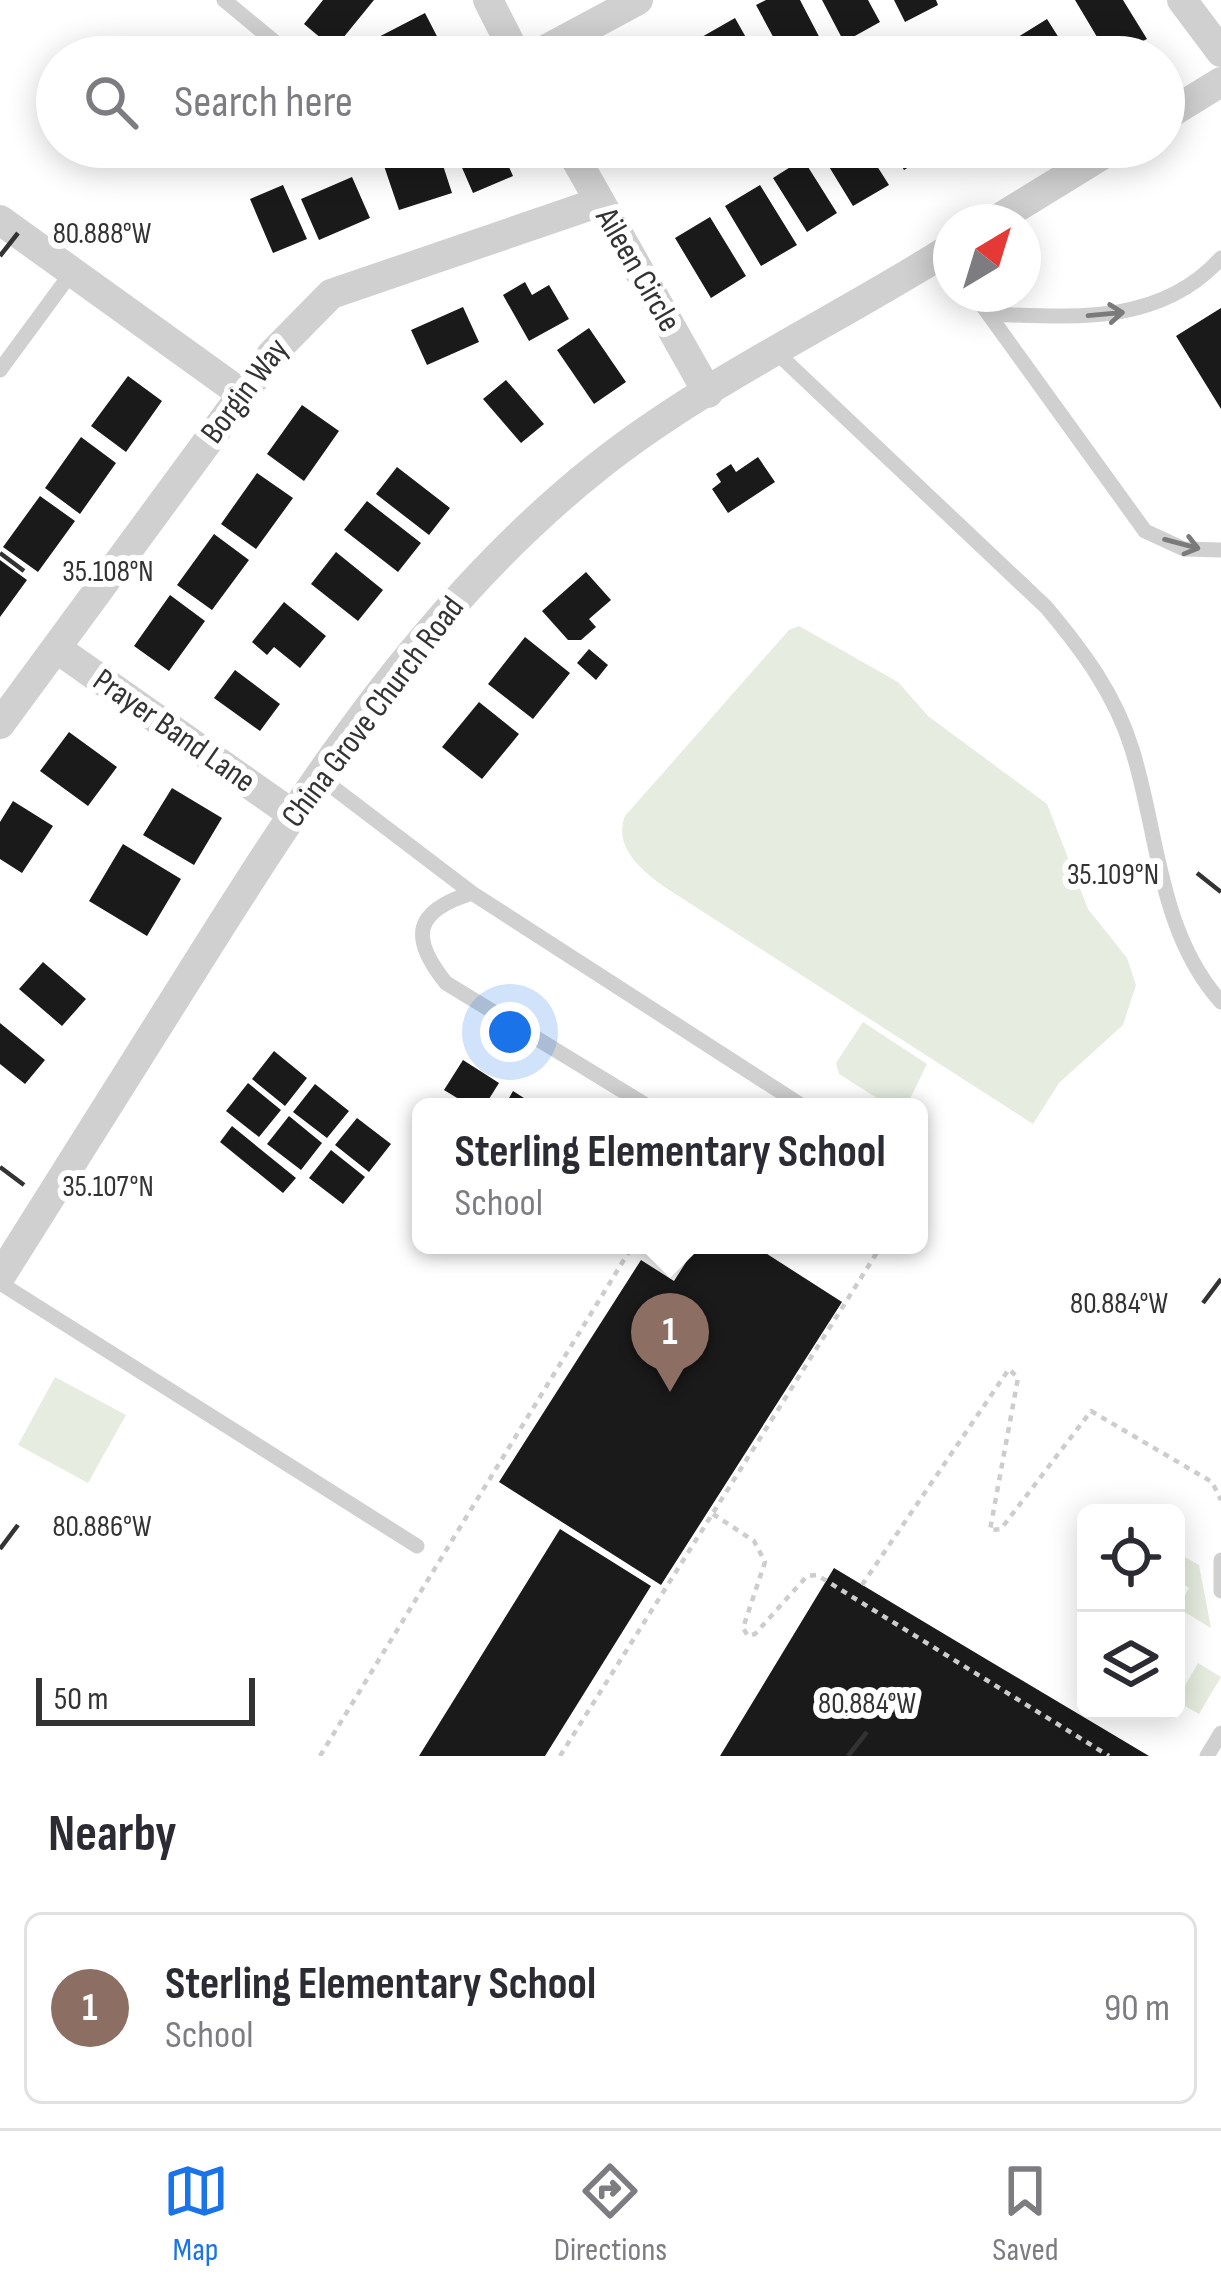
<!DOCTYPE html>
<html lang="en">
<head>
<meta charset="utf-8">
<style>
  :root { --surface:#fff; --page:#f7f7f7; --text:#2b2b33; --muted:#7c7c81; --line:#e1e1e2; --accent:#1a73e8 }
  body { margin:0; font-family:"Sofia Sans Condensed",sans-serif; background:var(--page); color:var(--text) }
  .controls { position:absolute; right:36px; bottom:36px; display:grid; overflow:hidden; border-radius:18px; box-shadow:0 6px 30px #0003 }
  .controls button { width:108px; height:108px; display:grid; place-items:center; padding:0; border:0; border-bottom:3px solid var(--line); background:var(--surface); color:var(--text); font:60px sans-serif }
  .compass { position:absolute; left:933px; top:204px; width:108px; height:108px; border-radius:50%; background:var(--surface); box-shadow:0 6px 30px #0003; rotate:38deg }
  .scale { position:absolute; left:36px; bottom:30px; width:219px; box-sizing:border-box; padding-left:12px; border:6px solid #333; border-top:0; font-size:33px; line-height:42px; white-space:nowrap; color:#333; -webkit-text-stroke:9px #fff; paint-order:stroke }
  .you { position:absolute; left:510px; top:1032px; width:42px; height:42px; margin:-30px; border:9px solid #fff; border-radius:50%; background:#1a73e8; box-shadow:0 0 0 18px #1a73e833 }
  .badge { display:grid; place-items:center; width:78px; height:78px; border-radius:50%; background:var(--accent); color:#fff; font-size:39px; font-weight:700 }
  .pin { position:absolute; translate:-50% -99px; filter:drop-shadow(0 3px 6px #0008) }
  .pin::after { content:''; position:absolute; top:63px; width:42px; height:36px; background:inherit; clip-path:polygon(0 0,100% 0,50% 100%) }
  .popup { position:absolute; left:412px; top:1098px; width:516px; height:156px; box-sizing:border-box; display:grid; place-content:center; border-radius:18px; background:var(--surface); filter:drop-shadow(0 3px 9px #0005); font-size:39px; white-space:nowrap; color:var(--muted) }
  .popup b { font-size:45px; color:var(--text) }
  .popup::after { content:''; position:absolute; left:50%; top:100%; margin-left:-24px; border:24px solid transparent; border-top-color:var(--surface) }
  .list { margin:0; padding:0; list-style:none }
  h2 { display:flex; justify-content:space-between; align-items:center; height:156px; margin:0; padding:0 48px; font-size:51px }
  h2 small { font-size:39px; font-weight:400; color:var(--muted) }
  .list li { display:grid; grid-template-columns:78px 1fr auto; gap:36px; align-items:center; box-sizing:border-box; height:192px; margin:0 24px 24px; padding:0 24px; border:3px solid var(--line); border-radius:18px }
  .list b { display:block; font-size:45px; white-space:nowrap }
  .list p { margin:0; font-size:39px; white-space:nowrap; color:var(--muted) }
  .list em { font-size:39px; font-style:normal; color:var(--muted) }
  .icon { flex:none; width:66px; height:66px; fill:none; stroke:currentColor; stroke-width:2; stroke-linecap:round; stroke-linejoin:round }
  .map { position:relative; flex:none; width:1221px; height:1756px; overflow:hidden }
  .search { position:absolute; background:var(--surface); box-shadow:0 6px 30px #0003; left:36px; right:36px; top:36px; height:132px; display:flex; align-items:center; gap:30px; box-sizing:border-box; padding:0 42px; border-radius:66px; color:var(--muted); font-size:45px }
  .sheet { height:372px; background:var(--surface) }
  nav { display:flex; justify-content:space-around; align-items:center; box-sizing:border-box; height:168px; border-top:3px solid var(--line); background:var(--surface); font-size:33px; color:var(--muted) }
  nav a { display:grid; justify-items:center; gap:6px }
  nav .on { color:var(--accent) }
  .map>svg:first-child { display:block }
  .green { fill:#e6ecdf }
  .building { fill:#1a1a1a }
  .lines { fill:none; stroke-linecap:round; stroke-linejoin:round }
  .path { stroke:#cdcdcd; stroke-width:4.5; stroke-dasharray:6 6; stroke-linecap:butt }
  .service { stroke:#d0d0d0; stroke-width:15 }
  .minor { stroke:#d0d0d0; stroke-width:30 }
  .oneway { stroke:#7a7a7a }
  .ticks { fill:none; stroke:#333; stroke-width:4.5 }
  .labels { text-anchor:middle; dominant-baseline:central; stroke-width:12; stroke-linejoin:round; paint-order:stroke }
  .street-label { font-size:33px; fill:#333; stroke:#fff }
  .ticks-label { font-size:30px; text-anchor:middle; fill:#333; stroke:#fff; stroke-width:12; stroke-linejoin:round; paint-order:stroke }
</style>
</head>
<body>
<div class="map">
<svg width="1221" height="1756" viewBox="0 0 1221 1756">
  <rect width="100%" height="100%" fill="#fff"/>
  <path class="green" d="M799,626l99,56 30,34 119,88 41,105 39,49 9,27 -13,40 -64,58 -26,41 -370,-238c-22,-17 -50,-39 -38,-70l164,-186z
    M863,1022l64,42 -21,43h-15l-52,-33 -3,-11z
    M55,1377l71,38 -38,68 -70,-38z
    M1183,1556l16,9 12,63 -33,-20 11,-20 -13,-9z
    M1198,1663l23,14 -22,37 -23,-13z"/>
  <path class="building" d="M323,0h51l-40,49 -30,-25z
    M766,0h34l25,48 -17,9h-24l-28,-52z
    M822,0h46l12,22 -36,20z
    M894,0h42l2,5 -33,17z
    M1075,0h48l24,39 -38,18z
    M425,13l17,33 -22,11h-45l-8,-14z
    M735,18l22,39h-47l-10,-19z
    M1047,19l24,38h-48l-10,-17z
    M992,36l14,21h-46z
    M208,42l19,15h-31z
    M437,147l15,46 -53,17 -16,-47z
    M453,147h47l13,29 -40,17z
    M619,147h38l-28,16z
    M817,147h48l24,38 -36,21z
    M890,147h42l3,4 -31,19z
    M803,159l34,54 -30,19 -34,-54z
    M352,177l18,41 -51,22 -18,-41z
    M283,185l24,54 -34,14 -23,-54z
    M760,185l37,60 -36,21 -36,-60z
    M710,217l36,59 -35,22 -36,-60z
    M525,282l7,13 17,-10 20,34 -40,22 -26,-46z
    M463,307l16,35 -52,23 -16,-35z
    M1221,308v101l-45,-73z
    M589,328l37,54 -32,22 -37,-54z
    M128,376l34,25 -36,51 -35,-26z
    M506,380l38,44 -23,19 -38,-44z
    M302,405l37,26 -35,50 -37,-27z
    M81,437l35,26 -36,51 -35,-26z
    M758,457l17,25 -47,31 -16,-24 9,-7 -5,-8 15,-10 5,8z
    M397,467l53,41 -21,27 -53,-41z
    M257,473l36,25 -37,51 -35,-25z
    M40,496l35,25 -37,51 -35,-25z
    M367,501l54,42 -23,29 -54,-42z
    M214,534l35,26 -37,50 -35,-25z
    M336,552l47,38 -25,31 -47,-37z
    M0,560l27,20 -27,37z
    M586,572l25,28 -22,19 7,8 -15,13h-13l-26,-29z
    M170,595l35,26 -36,50 -35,-25z
    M284,602l42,34 -26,32 -26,-21 -7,8 -15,-13z
    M525,637l45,36 -37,46 -45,-35z
    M589,649l19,16 -12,15 -19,-17z
    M235,670l45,34 -20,27 -46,-33z
    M479,702l40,32 -37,45 -40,-32z
    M69,732l48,35 -29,39 -48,-35z
    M172,788l50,30 -28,47 -51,-30z
    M13,801l40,25 -31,47 -22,-14v-37z
    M123,844l58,35 -34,57 -58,-35z
    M43,962l43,37 -24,27 -43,-37z
    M0,1023l45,37 -20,24 -25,-20z
    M274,1051l33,27 -22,28 -33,-27z
    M463,1060l36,23 -15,24h-12l-28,-17z
    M248,1083l33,27 -22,27 -33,-26z
    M315,1084l34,27 -22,27 -34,-26z
    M513,1091l25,16h-34z
    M289,1116l33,27 -21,27 -34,-26z
    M357,1118l34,26 -22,28 -34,-27z
    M232,1126l64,52 -13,15 -63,-51z
    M331,1150l34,27 -22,27 -34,-26z
    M697,1245h56l89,57 -181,283 -162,-103 142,-222 33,21z
    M560,1529l91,57 -106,170h-126z
    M834,1568l152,91 163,97h-429z"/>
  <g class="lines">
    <path class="path" d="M713,1514l41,27 11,21 -22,66 5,8 7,-2 52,-58 10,-1 292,181
      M862,1585l147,-216 9,9 -28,152 11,-1 90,-118 121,71 9,18
      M320,1756l313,-511
      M560,1756l316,-502 -1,-9"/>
    <path class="service" d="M224,0l69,57
      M974,294l171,237 39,18 37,1
      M989,314c82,3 171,12 232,-56
      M777,353l269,254c37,44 69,87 86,142 27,86 26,182 89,253
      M0,370l72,-98
      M318,776l154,117 332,214
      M472,893c-58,18 -63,44 -26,90l203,124
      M0,1283l417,263
      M1221,1560v31
      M1207,1756l14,-23"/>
    <path class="minor" d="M488,0l29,57
      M1182,0l39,52
      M532,57l106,-57
      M1164,117l57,-35
      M569,147l139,246
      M0,220l242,174
      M993,222l122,-75
      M56,648l236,166
      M0,724l272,-370 59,-60 269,-92
      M0,1277c66,-105 132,-210 198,-315 113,-180 230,-360 398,-494 108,-86 238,-146 355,-220"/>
  </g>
  <defs><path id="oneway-shaft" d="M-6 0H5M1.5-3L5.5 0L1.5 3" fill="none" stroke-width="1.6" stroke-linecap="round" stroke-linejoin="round" transform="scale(3)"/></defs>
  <g class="oneway">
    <use href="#oneway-shaft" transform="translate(1106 314) rotate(-5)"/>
    <use href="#oneway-shaft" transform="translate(1182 544) rotate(15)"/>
  </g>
  <path class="ticks" d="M0,256l18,-23M0,553l24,18M1197,873l24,19M0,1167l24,18M1203,1303l18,-24M0,1549l18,-24M848,1756l19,-24"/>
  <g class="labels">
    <g class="street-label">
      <text transform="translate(638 270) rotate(60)">Aileen Circle</text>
      <text transform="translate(245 391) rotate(-53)">Borgin Way</text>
      <text transform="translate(373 712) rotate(-53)">China Grove Church Road</text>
      <text transform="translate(174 731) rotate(35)">Prayer Band Lane</text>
    </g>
  </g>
  <g class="ticks-label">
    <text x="102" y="243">80.888°W</text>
    <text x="108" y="581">35.108°N</text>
    <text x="1113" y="884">35.109°N</text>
    <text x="108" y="1196">35.107°N</text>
    <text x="1119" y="1313">80.884°W</text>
    <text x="102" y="1536">80.886°W</text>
    <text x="867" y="1713">80.884°W</text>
  </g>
</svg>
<div class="controls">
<button><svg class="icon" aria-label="locate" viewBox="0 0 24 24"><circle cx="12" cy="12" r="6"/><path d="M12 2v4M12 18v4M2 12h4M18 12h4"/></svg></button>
<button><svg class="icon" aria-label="layers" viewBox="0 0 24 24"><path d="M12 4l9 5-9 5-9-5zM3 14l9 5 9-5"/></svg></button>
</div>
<svg class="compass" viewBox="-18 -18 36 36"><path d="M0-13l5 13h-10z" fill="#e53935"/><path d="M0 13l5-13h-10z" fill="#7c7c81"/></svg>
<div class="scale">50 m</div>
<div class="you"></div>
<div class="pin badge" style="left:670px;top:1392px;background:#8d6e63">1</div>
<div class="popup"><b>Sterling Elementary School</b>School</div>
<div class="search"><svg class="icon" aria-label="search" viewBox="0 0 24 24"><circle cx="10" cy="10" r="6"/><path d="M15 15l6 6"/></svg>Search here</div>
</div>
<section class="sheet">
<h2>Nearby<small></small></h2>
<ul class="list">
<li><span class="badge" style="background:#8d6e63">1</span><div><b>Sterling Elementary School</b><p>School</p></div><em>90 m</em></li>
</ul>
</section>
<nav>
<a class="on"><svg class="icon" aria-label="map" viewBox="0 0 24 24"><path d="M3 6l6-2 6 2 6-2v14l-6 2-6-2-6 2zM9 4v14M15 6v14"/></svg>Map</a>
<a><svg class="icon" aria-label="directions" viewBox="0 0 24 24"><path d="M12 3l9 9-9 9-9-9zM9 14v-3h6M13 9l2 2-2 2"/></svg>Directions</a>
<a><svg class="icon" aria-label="saved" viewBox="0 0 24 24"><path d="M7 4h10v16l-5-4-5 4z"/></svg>Saved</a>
</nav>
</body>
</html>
